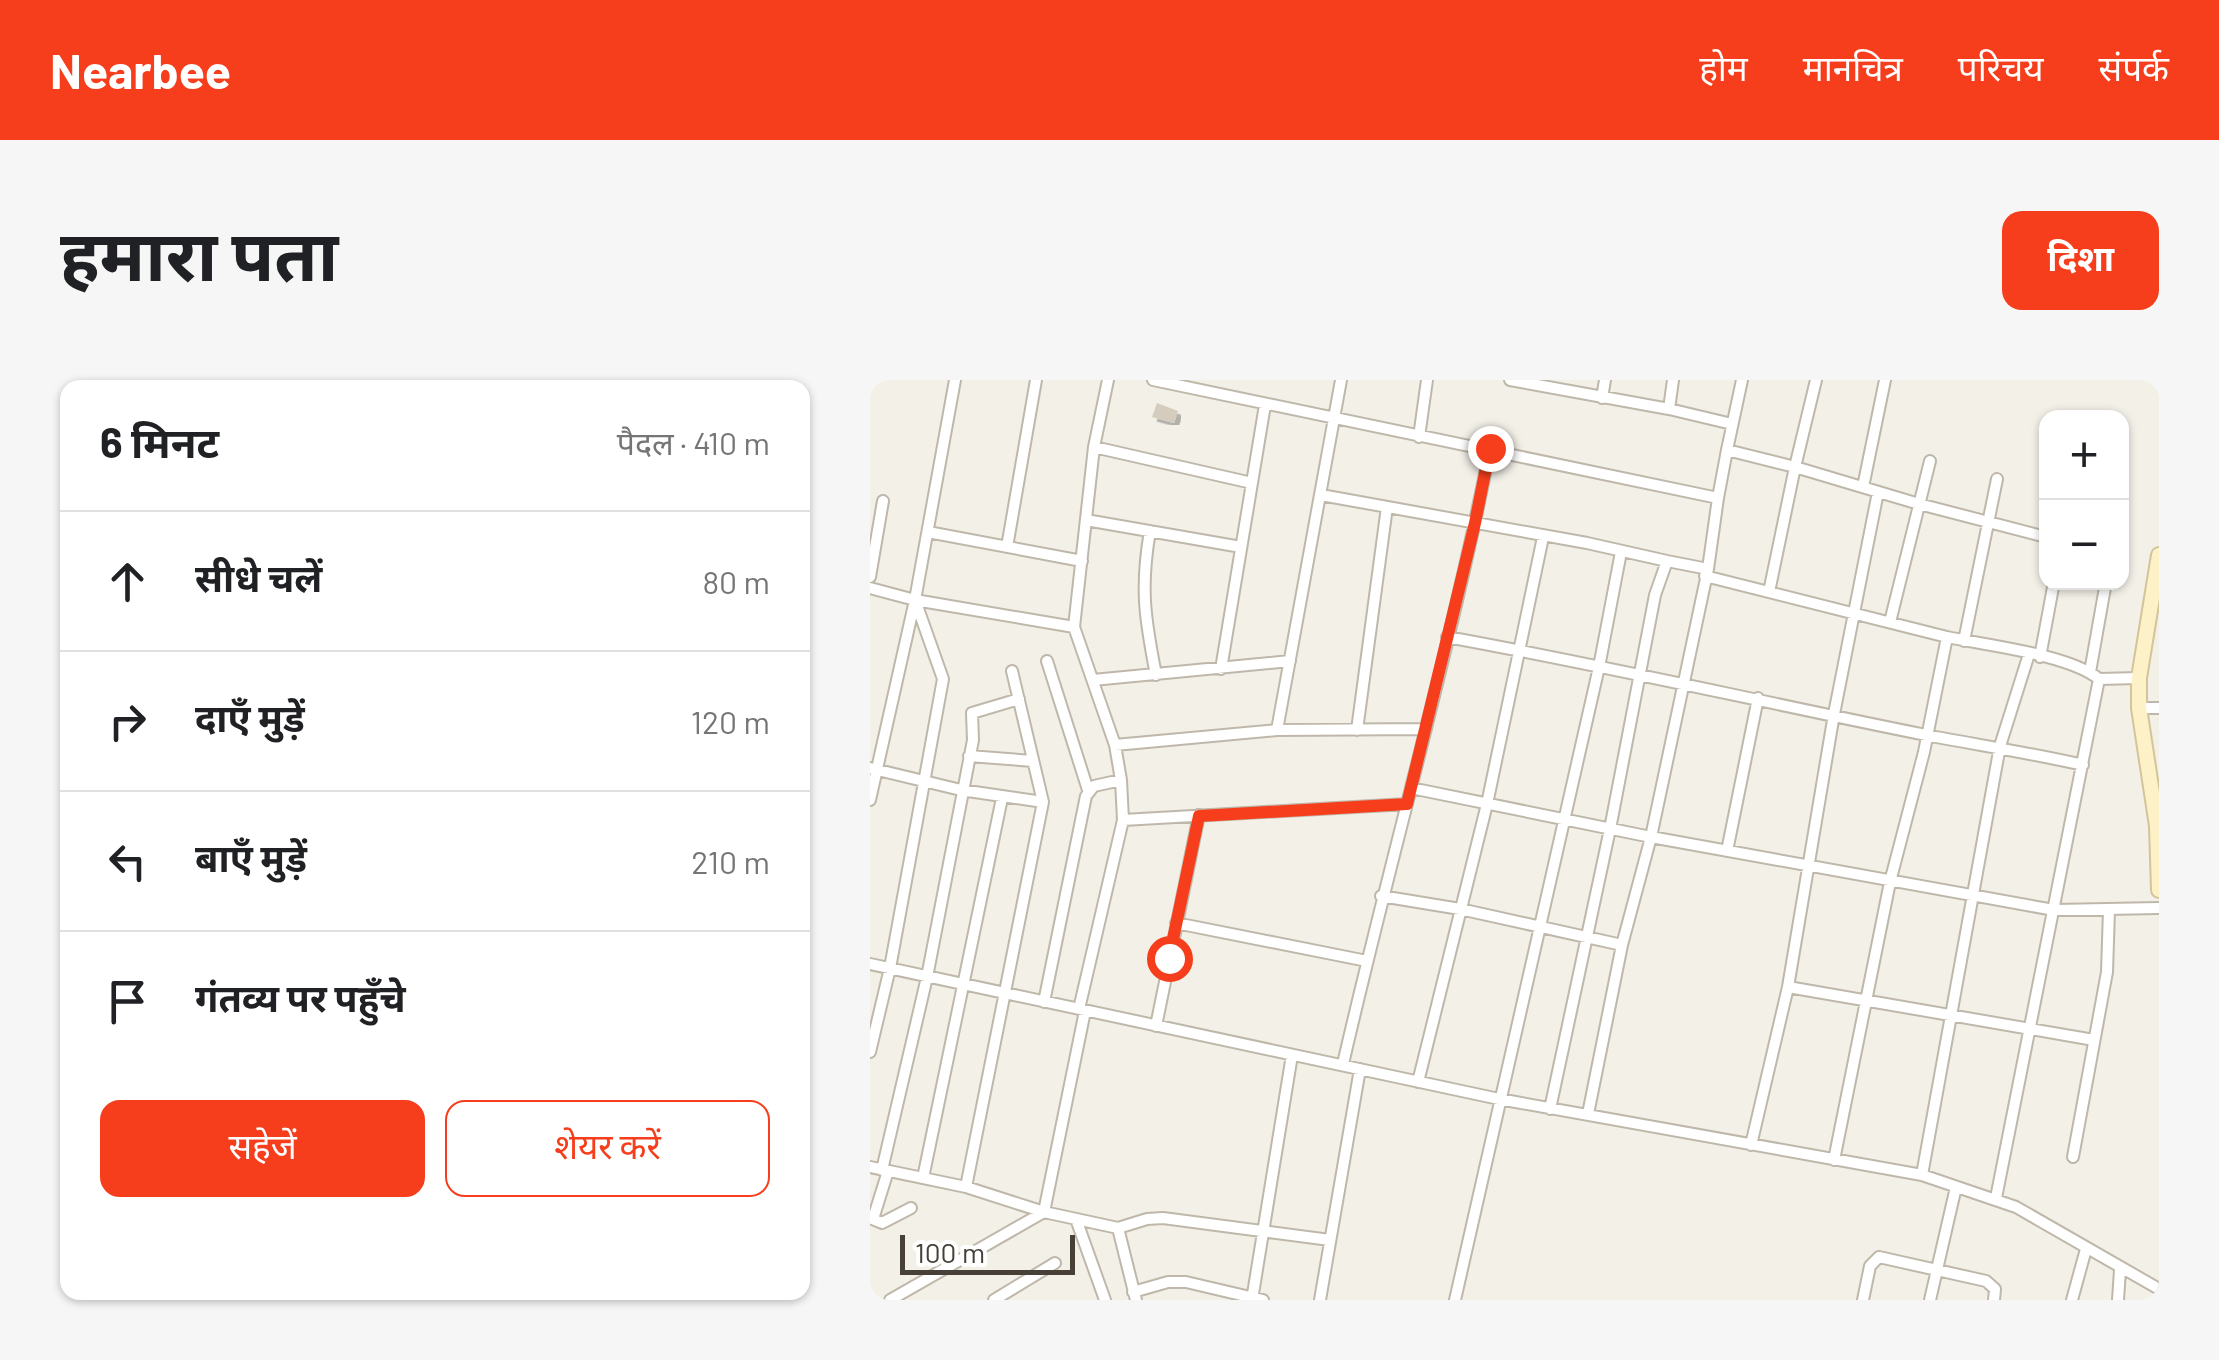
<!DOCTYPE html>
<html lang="hi">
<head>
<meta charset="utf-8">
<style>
  :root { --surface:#fff; --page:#f6f6f6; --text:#202124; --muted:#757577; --line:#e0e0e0; --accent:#f63e1c }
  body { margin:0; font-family:Barlow,"Noto Sans Devanagari",sans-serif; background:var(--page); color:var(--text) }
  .controls { position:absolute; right:30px; top:30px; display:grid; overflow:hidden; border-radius:20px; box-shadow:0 2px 8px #0004 }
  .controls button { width:90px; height:90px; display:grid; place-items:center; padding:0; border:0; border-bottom:2px solid var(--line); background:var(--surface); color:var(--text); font:50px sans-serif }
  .scale { position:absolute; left:30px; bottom:25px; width:175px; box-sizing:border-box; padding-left:10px; border:5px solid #474037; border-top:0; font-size:28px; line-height:35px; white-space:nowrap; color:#474037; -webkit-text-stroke:8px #fff; paint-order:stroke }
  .stop { position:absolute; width:30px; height:30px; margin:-22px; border:8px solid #f63e1c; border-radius:50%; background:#fff }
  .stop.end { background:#f63e1c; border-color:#fff; box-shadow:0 2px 10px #0008 }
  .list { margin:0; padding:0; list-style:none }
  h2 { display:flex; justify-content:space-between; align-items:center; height:130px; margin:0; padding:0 40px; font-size:42px }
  h2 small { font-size:32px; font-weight:400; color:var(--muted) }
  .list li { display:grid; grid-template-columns:65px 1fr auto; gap:30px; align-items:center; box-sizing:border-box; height:140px; padding:0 40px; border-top:2px solid var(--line) }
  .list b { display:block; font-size:38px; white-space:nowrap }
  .list em { font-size:32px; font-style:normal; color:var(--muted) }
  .actions { display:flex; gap:20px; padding:30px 40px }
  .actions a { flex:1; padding:22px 0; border:2px solid var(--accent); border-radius:20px; text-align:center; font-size:35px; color:var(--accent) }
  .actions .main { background:var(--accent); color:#fff }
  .icon { flex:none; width:55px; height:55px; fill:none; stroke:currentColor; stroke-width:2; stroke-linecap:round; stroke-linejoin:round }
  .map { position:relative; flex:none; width:1289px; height:920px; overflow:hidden; border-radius:20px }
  header { display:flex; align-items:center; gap:60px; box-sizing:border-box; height:140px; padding:0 50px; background:var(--accent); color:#fff }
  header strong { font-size:48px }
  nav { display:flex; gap:55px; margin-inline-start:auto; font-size:35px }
  .intro { display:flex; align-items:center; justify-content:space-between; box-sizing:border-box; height:240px; padding:0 60px }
  h1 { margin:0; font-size:70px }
  .button { padding:25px 45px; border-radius:20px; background:var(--accent); color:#fff; font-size:35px; font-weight:700 }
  main { display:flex; gap:60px; padding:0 60px }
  aside { flex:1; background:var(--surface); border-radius:20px; box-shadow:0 2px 8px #0004 }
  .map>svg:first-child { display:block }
  .building { fill:#d5ccbd; filter:url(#shadow) }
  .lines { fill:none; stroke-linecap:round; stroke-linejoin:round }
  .street-casing { stroke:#bfb8aa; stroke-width:14 }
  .secondary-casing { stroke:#d3c499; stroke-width:18 }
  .street { stroke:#fff; stroke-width:10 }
  .secondary { stroke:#fdf1c8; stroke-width:14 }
  .route { stroke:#f63e1c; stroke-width:12 }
</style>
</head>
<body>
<header>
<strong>Nearbee</strong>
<nav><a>होम</a><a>मानचित्र</a><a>परिचय</a><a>संपर्क</a></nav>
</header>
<div class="intro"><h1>हमारा पता</h1><a class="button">दिशा</a></div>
<main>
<aside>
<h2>6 मिनट<small>पैदल · 410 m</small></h2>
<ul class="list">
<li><svg class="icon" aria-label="ahead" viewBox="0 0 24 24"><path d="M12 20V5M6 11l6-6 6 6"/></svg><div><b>सीधे चलें</b></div><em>80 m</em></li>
<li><svg class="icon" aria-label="right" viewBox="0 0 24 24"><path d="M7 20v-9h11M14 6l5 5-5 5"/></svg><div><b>दाएँ मुड़ें</b></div><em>120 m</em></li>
<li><svg class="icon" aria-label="left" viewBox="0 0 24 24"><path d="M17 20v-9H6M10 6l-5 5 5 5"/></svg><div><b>बाएँ मुड़ें</b></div><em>210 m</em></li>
<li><svg class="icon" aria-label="arrive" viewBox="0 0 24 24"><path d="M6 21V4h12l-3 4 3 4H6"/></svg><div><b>गंतव्य पर पहुँचे</b></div></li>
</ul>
<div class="actions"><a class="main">सहेजें</a><a>शेयर करें</a></div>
</aside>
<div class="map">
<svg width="1289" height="920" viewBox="0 0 1289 920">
  <defs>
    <filter id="shadow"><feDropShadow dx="4.5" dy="4.5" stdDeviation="0" flood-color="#0004"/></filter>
  </defs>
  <rect width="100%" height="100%" fill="#f3f0e8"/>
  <path class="building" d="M287,23l21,8 -4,12 -22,-6z"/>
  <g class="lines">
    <g class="street-casing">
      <path id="street" d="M238,0l-14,67 -20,180 41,118 162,-15 64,-350
        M283,0l565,118 9,-48 68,17 21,-87
        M640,0l159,29 4,-29
        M732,18l3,-18
        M799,29l63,15
        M549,57l8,-57
        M224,67l158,36
        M857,70l15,-70
        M993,107l22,-107
        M451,115l266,48 80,18
        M216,140l155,27
        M280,151c-10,57 -5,88 6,144
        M58,152l154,29
        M137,167l29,-167
        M835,196l242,61
        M0,197l13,-76
        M0,208l45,12 28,79 -53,289 -20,84
        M899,212l26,-125 124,37 127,33
        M45,220l40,-220
        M1020,242l40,-161
        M577,257c161,29 319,66 479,98 52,10 105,18 157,30
        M1094,261l33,-162
        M1170,277l14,-75
        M177,281l41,129
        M351,289l44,-264
        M1220,292l16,-90
        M223,300l197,-19
        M1269,328h20
        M407,350l149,-1
        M487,350l30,-223
        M99,376l64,5
        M0,388l91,22 82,12
        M541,408l240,49 403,73 105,-2
        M0,420l45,-200 159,27
        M253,440l284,-16
        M857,471l31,-153
        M511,516l79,13 162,36
        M306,543l191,38
        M0,584l629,135 423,76 94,32 143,82
        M918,607l306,53
        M174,622l42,-206 8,-10 27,-6
        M209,629l44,-189 -2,-40 -6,-35
        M286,646l43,-211
        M473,684c47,-205 106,-408 147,-615
        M548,702l69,-278 56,-267
        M680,729l60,-280 45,-234 12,-34 41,8 10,-71
        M718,734l34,-169 29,-108 57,-268
        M881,765l37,-158 46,-273 44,-222
        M1203,777l34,-185 2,-62
        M964,780l56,-278 34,-130 23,-115c39,8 123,18 152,42l40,-1
        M0,787l96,20 78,25 74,16 18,72
        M12,790l45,-193 46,-237 -1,-27 47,-14
        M1052,795l78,-429 29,-92
        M53,798l79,-380
        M96,807l77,-385 -31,-131
        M1126,818l103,-519
        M0,838l12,5 29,-15
        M3,839l15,-48
        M206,839l29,81
        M248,848l29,-9 16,-1 167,22
        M263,912l35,-10h18l77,18
        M20,920l154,-88 41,-201
        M124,920l61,-37
        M382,920l40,-245
        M450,920l40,-231
        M585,920l144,-633 22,-115
        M993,920l7,-34 9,-9 107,24 9,8 -1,11
        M1060,920l26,-113
        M1202,920l14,-51
        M1248,920l2,-30"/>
    </g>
    <g class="secondary-casing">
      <path id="secondary" d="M1289,175l-20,123v30l18,118 2,64"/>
    </g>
    <use href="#street" class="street"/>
    <use href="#secondary" class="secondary"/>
  </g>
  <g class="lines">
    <path class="route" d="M299,578l30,-142 208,-12 68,-281 15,-75"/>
  </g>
</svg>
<div class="controls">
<button>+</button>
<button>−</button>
</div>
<div class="scale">100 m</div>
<div class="stop" style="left:299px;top:578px"></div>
<div class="stop end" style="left:620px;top:68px"></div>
</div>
</main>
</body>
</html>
